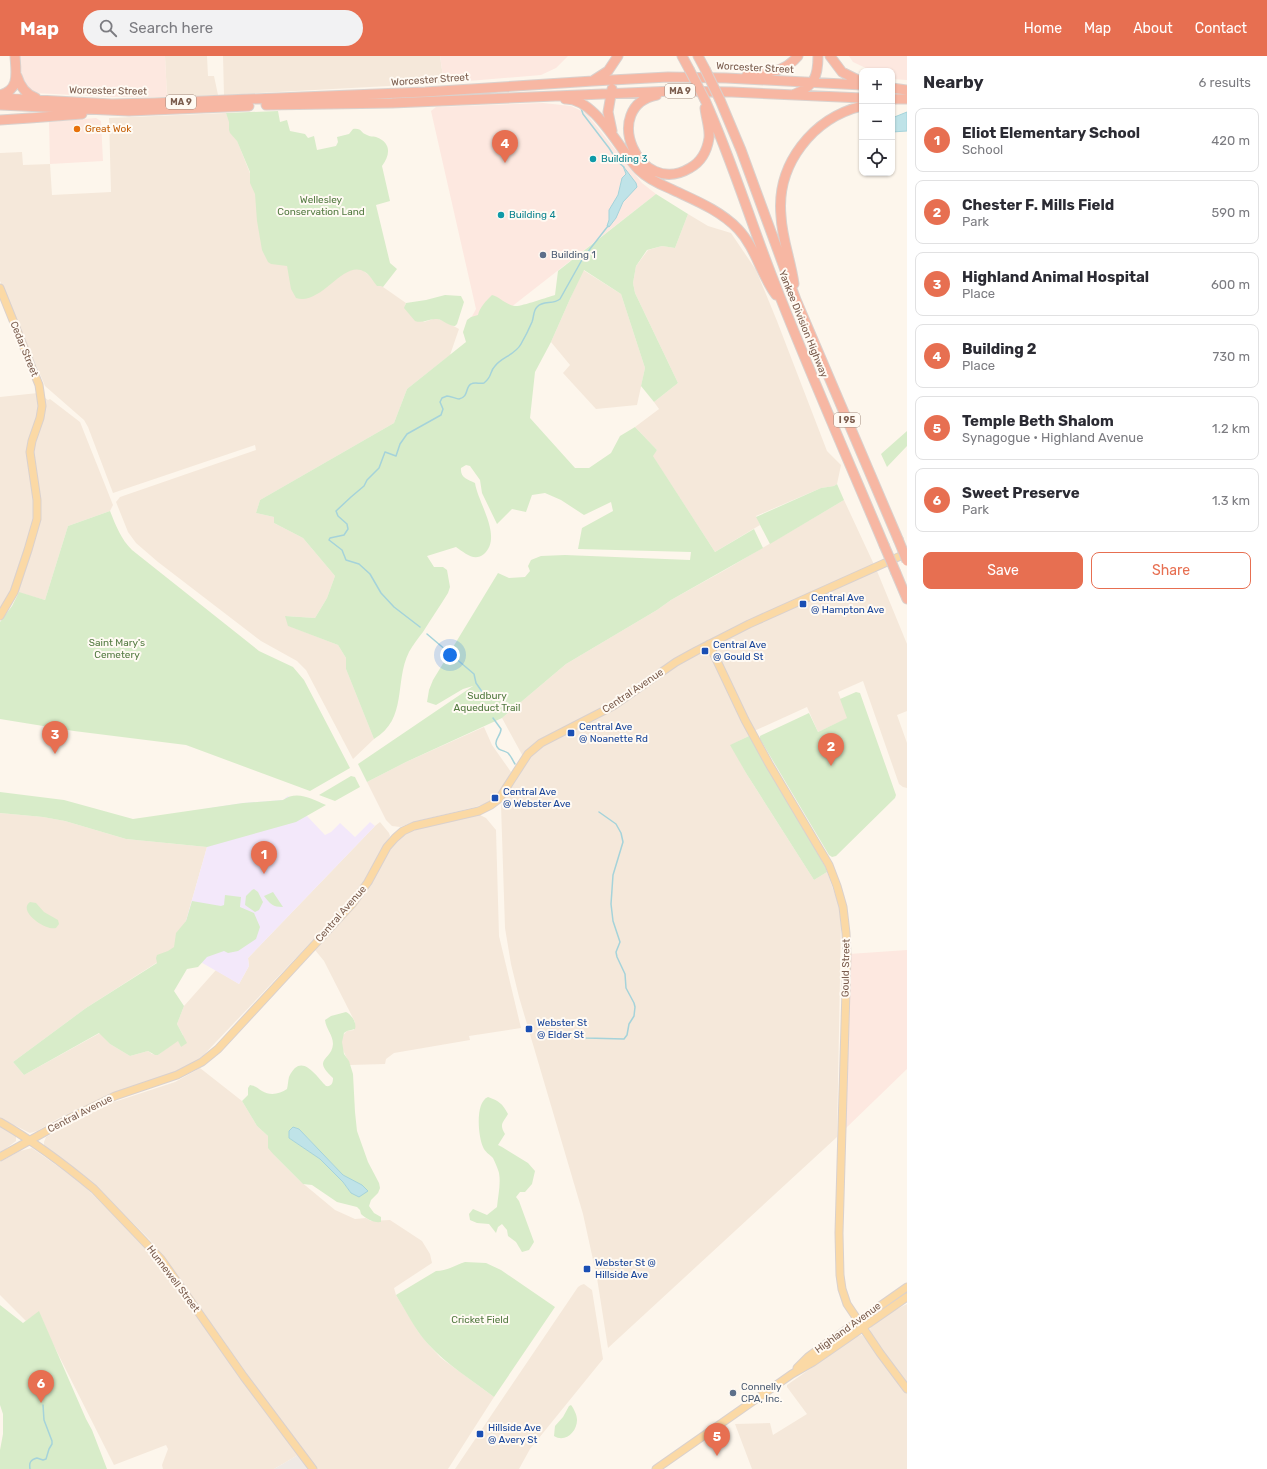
<!DOCTYPE html>
<html lang="en">
<head>
<meta charset="utf-8">
<style>
  :root { --surface:#fff; --page:#f2f2f3; --text:#2b2b33; --muted:#7c7c81; --line:#e1e1e2; --accent:#e76f51 }
  body { margin:0; font-family:Rubik,sans-serif; background:var(--page); color:var(--text) }
  .controls { position:absolute; right:12px; top:12px; display:grid; overflow:hidden; border-radius:8px; box-shadow:0 1px 3px #0004 }
  .controls button { width:36px; height:36px; display:grid; place-items:center; padding:0; border:0; border-bottom:1px solid var(--line); background:var(--surface); color:var(--text); font:20px sans-serif }
  .you { position:absolute; left:450px; top:599px; width:14px; height:14px; margin:-10px; border:3px solid #fff; border-radius:50%; background:#1a73e8; box-shadow:0 0 0 6px #1a73e833 }
  .badge { display:grid; place-items:center; width:26px; height:26px; border-radius:50%; background:var(--accent); color:#fff; font-size:13px; font-weight:700 }
  .pin { position:absolute; translate:-50% -33px; filter:drop-shadow(0 1px 2px #0008) }
  .pin::after { content:''; position:absolute; top:21px; width:14px; height:12px; background:inherit; clip-path:polygon(0 0,100% 0,50% 100%) }
  .list { margin:0; padding:0; list-style:none }
  h2 { display:flex; justify-content:space-between; align-items:center; height:52px; margin:0; padding:0 16px; font-size:17px }
  h2 small { font-size:13px; font-weight:400; color:var(--muted) }
  .list li { display:grid; grid-template-columns:26px 1fr auto; gap:12px; align-items:center; box-sizing:border-box; height:64px; margin:0 8px 8px; padding:0 8px; border:1px solid var(--line); border-radius:8px }
  .list b { display:block; font-size:15px; white-space:nowrap }
  .list p { margin:0; font-size:13px; white-space:nowrap; color:var(--muted) }
  .list em { font-size:13px; font-style:normal; color:var(--muted) }
  .actions { display:flex; gap:8px; padding:12px 16px }
  .actions a { flex:1; padding:9px 0; border:1px solid var(--accent); border-radius:8px; text-align:center; font-size:14px; color:var(--accent) }
  .actions .main { background:var(--accent); color:#fff }
  .icon { flex:none; width:22px; height:22px; fill:none; stroke:currentColor; stroke-width:2; stroke-linecap:round; stroke-linejoin:round }
  .map { position:relative; flex:none; width:907px; height:1413px; overflow:hidden }
  header { display:flex; align-items:center; gap:24px; box-sizing:border-box; height:56px; padding:0 20px; background:var(--accent); color:#fff }
  header strong { font-size:19px }
  nav { display:flex; gap:22px; margin-inline-start:auto; font-size:14px }
  .search { width:280px; height:36px; background:var(--page); display:flex; align-items:center; gap:10px; box-sizing:border-box; padding:0 14px; border-radius:22px; color:var(--muted); font-size:15px }
  main { display:flex }
  aside { flex:1; background:var(--surface) }
  .map>svg:first-child { display:block }
  .residential { fill:#f5e8da }
  .commercial { fill:#fde8e0 }
  .industrial { fill:#efe9e4 }
  .education { fill:#f3e8fa }
  .green { fill:#d8ecc9; fill-rule:evenodd }
  .water { fill:#bfe3e8; stroke:#a5d3da }
  .lines { fill:none; stroke-linecap:round; stroke-linejoin:round }
  .stream { stroke:#a5d3da; stroke-width:1.5 }
  .major-casing { stroke:#dad1cd; stroke-width:9 }
  .highway-casing { stroke:#dad1cd; stroke-width:11 }
  .major { stroke:#fbd9a5; stroke-width:7 }
  .highway { stroke:#f7b7a3; stroke-width:9 }
  .highway-bridge-casing { stroke:#dad1cd; stroke-width:11; stroke-linecap:butt }
  .highway-bridge { stroke:#f7b7a3; stroke-width:9 }
  .food-dot { fill:#e8710a; stroke:#fffaf3; stroke-width:1.5 }
  .culture-dot { fill:#0f9aa8; stroke:#fffaf3; stroke-width:1.5 }
  .service-dot { fill:#5c6f8a; stroke:#fffaf3; stroke-width:1.5 }
  .transit-dot { fill:#1a4fb4; stroke:#fffaf3; stroke-width:1.5 }
  .labels { text-anchor:middle; dominant-baseline:central; stroke-width:4; stroke-linejoin:round; paint-order:stroke }
  .shield { fill:#fffaf3; stroke:#a28b7f; stroke-width:1 }
  .shield-label { font-size:9px; font-weight:bold; fill:#7a5c4d }
  .street-label { font-size:10px; fill:#7a5c4d; stroke:#fffaf3 }
  .food-label { font-size:10px; fill:#c56008; stroke:#fffaf3; text-anchor:start }
  .culture-label { font-size:10px; fill:#0d838f; stroke:#fffaf3; text-anchor:start }
  .park-label { font-size:10px; fill:#537a41; stroke:#fffaf3 }
  .service-label { font-size:10px; fill:#4e5e75; stroke:#fffaf3; text-anchor:start }
  .transit-label { font-size:10px; fill:#164399; stroke:#fffaf3; text-anchor:start }
</style>
</head>
<body>
<header>
<strong>Map</strong>
<div class="search"><svg class="icon" aria-label="search" viewBox="0 0 24 24"><circle cx="10" cy="10" r="6"/><path d="M15 15l6 6"/></svg>Search here</div>
<nav><a>Home</a><a>Map</a><a>About</a><a>Contact</a></nav>
</header>
<main>
<div class="map">
<svg width="907" height="1413" viewBox="0 0 907 1413">
  <rect width="100%" height="100%" fill="#fdf6ec"/>
  <path class="residential" d="M165,0h42l1,20h6l4,19 -51,2z
    M223,0h217l4,27 -220,12z
    M226,57l67,168 66,-14 24,20 23,16 -1,2 19,17 9,-3h5l6,2 15,8 -9,26 -43,34 -13,34 -134,77 -4,13 18,4v6l29,15 32,38 -8,22 -12,20 -29,-2 3,10 49,19 8,13v11l28,70 -21,20 -47,-89 -9,-9 -36,-20 -103,-79 -22,-19 -8,-11 -12,-30 4,-5 136,-47 -1,-5 -142,48 -25,-66 -4,-7 -39,-34 -45,-105v-128l22,-1 1,13 27,-1 2,31 59,-3 -2,-74z
    M688,158l20,12 23,7 25,37 21,51 50,130 14,14 -4,19 -3,2 -13,2 -65,28 4,9 -45,27 -63,-97 5,-5 -22,-23 24,-18 -5,-7 24,-19 -43,-90 -2,-10 3,-17 12,-16 14,-4 13,2z
    M583,214l38,24 24,74 -8,37 -41,4 -33,-36 7,-8 -19,-23 19,-43z
    M38,337l10,7 2,-1 30,23 33,83 -3,6 -42,15 -23,74 -32,-9 -13,22v-216z
    M844,444l33,71 30,73v67l-10,4 10,28v45l-4,-1 -4,-3 -36,-103 -25,11 10,26 -30,14 -11,-25 -53,24 -5,5 -18,9 15,28 68,107 13,-8 12,34 2,18 -4,213 -229,211 -11,-70 -14,-64 -64,-217 -8,-33 -6,-36 -4,-123 7,-14 18,-29 -24,-44 64,-54 91,-54 14,-10 54,-30z
    M484,671l8,18 19,27 -7,17 -14,13 -15,5 -58,14 -17,6 -8,-1 -6,-6 -19,-38 39,-20z
    M0,757l43,4 22,4 61,18 81,8 -29,102 -92,59 -73,54 11,13 76,-42 10,11 20,12 18,-5 4,3 6,1 20,-15 3,7 2,-12 -6,-11 7,-18 32,-36 23,14 10,-18 -1,-8 127,-132 5,-4 9,11 1,3 -22,40 -19,26 -152,160 -54,23 -37,11 -47,22 -22,13 -7,2 -30,-15z
    M480,759l6,3 10,12 3,106 22,92 -52,8 1,4 -76,13 -8,6 -1,5 -35,1 -8,-17v-12l5,-5 7,-1 1,-8 -31,-61 -9,-11 48,-54 30,-51 5,-6 11,-7 23,-7 37,-9z
    M200,1012l42,33 15,25 11,10 6,19 26,26 35,29 20,9 11,-1 5,3 19,-1 32,21 8,13 2,9 -38,25 2,7 23,38 9,11 13,14 53,39 -46,72h-134l-133,-189 -31,-40 -66,-65 -38,-27 -2,-3v-3l2,-5 65,-34 64,-21z
    M0,1070l16,10v5l-16,12z
    M32,1092l48,34 79,77 139,196 -24,14h-111l-1,-4 6,-16 -2,-4 -52,20 -62,-123 -13,-30 -13,9 -26,-26v-133l20,-11z
    M584,1228l8,6 11,69 -73,90 -11,20h-64l123,-182 3,-2z
    M907,1248v80l-36,-49 -1,-6 1,-2 14,-12z
    M862,1279l45,54v80h-155l-17,-45 35,-1 3,12 34,-21 -20,-27v-2l70,-49z"/>
  <path class="commercial" d="M20,0h145l2,41h-55l-77,-4 -8,-4 -5,-12z
    M440,0h128l-12,12 -15,7 -97,8z
    M849,0h58v24l-15,-1v-8h-20l-19,-9z
    M543,47l28,3 15,7 56,70 14,11 -186,145 -7,-6 13,-24 -45,-198 5,-4z
    M96,62l5,3 2,40 -53,3 -1,-42z
    M907,894v119l-62,60 4,-175z"/>
  <path class="industrial" d="M298,1399l10,13 -1,1h-33z"/>
  <path class="education" d="M288,740l37,39 6,-3 9,-9 15,14 15,-15 5,4 -127,132 1,8 -10,18 -61,-35 29,-102 -3,-38 39,-6 40,-3z"/>
  <path class="green" d="M278,55l2,11 7,-2 3,11 15,3 3,4 6,-2 3,14 19,-4 2,-4 -1,-5 12,-3 4,-5c10,-1 7,4 14,6 3,2 6,1 9,2 16,6 14,18 6,29l8,35 -14,4 14,58 7,6 -14,18 -2,-1h-4c-4,-5 -7,-11 -12,-14 -21,-14 -43,34 -69,26l-5,-9 -4,-23 -16,-2 -3,-2 -6,-12 -5,-29 -2,-27 -5,-11v-11l-13,-31 -7,-8 -1,-3v-8l-3,-9z
    M656,138l32,20 -13,34 -13,-2 -15,4 -11,16 -3,17 2,10 43,90 -24,19 -13,-16 4,-18 -24,-74 -37,-24 -14,29 -19,43 -16,30 -5,46 45,50h14l22,-15 9,-17 15,-9 22,23 -4,6 62,96 39,-23 9,19 -92,52 -14,10 -91,54 -64,54 -96,44 -39,20 -9,-18 115,-78 -10,3 -27,16 -9,-3 2,-12 4,-10 65,-107 11,5 16,-1 5,-6 -2,-5 3,-6 10,-4 24,-1 125,5 1,-8 -113,-3 4,-21 31,-17 -2,-9 -27,13 -23,-15 -16,-7 -13,2 -6,17 -14,-3 -15,15 -15,-31 -2,-13 -10,-14 -4,-1 -5,3c-1,10 7,11 14,15 3,20 28,54 9,71 -10,8 -19,-1 -28,-7l-29,9 7,11h9l4,3 3,17 -2,6c-8,13 -17,26 -25,39 -5,6 -10,13 -14,20 -15,30 -1,67 -35,87l-28,-70v-11l-8,-13 -50,-19 -3,-10 30,2 12,-20 8,-22 -32,-38 -29,-15v-6l-18,-4 4,-13 134,-77 13,-34 59,-47 -3,-10 4,-12 4,-3 7,-2c2,-8 8,-14 14,-20 8,2 14,10 23,11 5,1 33,-9 40,-11l3,-24z
    M445,239l16,1 3,6 -7,22 -2,2c-7,0 -11,-6 -18,-7 -8,-1 -14,5 -22,2l-11,-13 2,-5 20,-3z
    M907,375v15l-20,21 -6,-13z
    M837,428l7,16 -74,44 -14,-27 65,-29 13,-2z
    M110,455c6,15 11,28 22,39l127,101 34,16 11,13 46,88 -40,23 -124,-46 -112,-14 -74,-12v-97l12,-16 7,-14 26,8 23,-74z
    M856,636l4,1 36,102 -1,3 -59,58 -4,1 -3,-2 -69,-116v-3l49,-23 9,19 29,-14 -7,-19z
    M749,680l77,132 1,4 -13,8 -68,-107 -16,-28z
    M351,720l4,1 5,10 -25,14 -16,-6z
    M0,736l64,8 69,19 110,-16 40,-3c14,-10 29,-1 43,5l-30,17 -89,25 -81,-8 -61,-18 -22,-4 -43,-4z
    M252,834l2,-1 4,3 5,10 -4,8 -4,2 -10,-7 1,-9z
    M273,836l10,15c-10,0 -13,-3 -19,-11z
    M225,839l16,2 -1,10 14,6 6,14 -4,12 -18,12 -10,2 -4,-2 -17,6 -9,10 -11,2 -13,22 10,15 -7,18 10,19 -6,4 -3,-6 -20,14h-3l-7,-4 -18,5 -20,-12 -11,-11 -75,42 -11,-13 73,-54 71,-45 -1,-5 1,-3 11,-4 6,-4 2,-14 10,-12 6,-20 29,5 3,-1z
    M30,846l6,1 8,9 14,8 1,4 -3,4c-10,3 -39,-17 -26,-26z
    M346,956c6,3 11,11 9,17l-8,2 -3,2 -2,9 2,12 5,7 4,13 2,38 2,19 11,31 11,21 1,5 -2,5 -7,7 -2,6 5,7 7,4v5c-8,1 -14,-3 -20,-8l-1,-4 -3,-3 -20,-5 -25,-17 -9,-1 -29,-29 -6,-7v-12l-11,-10 -15,-25 6,-6v-7l2,-3c6,1 7,3 12,6 8,5 18,3 25,-2 1,-4 1,-8 2,-12 12,-26 27,-1 37,9 6,1 7,-4 7,-8 -22,-20 -1,-17 0,-34 0,-9 -7,-15 -8,-24l6,-4zM293,1071l6,2 44,46 8,5v13l-8,-11 -23,-23 -31,-21v-7z
    M488,1041c11,4 14,6 20,17 -5,9 -9,10 -3,20l-7,11 4,2 26,16 7,8 -3,13 -7,8h-5l-4,5 3,4 15,41 -5,8 -7,2 -6,-10 -8,-6 -1,-6 -5,-6 -4,3 -2,6 -7,-9 -12,-1 -7,-3 -1,-6 4,-5 14,6 10,-8c1,-11 4,-23 2,-34 -1,-4 -4,-11 -6,-15 -4,-4 -8,-6 -10,-11 -5,-11 -8,-45 5,-50z
    M465,1206l21,1 15,7 54,37 -61,90c-22,-17 -47,-32 -66,-53 -13,-14 -22,-33 -32,-49l40,-24c11,0 19,-6 29,-9z
    M0,1249l23,18 16,-12 47,108 6,11 15,39h-107v-19l3,-16v-20l-3,-9z
    M571,1349c3,4 6,10 6,15 0,12 -12,23 -23,16l1,-10 8,-9 6,-11z"/>
  <path class="water" d="M907,56v19l-15,1v-14z
    M623,110l13,17 1,4 -14,15 -7,16 -7,9 -2,-1 2,-6v-10l9,-15 4,-17 4,-4z
    M293,1071l6,2 44,46 19,10 6,6 -9,6 -8,-4 -8,-11 -23,-23 -31,-21v-7z"/>
  <g class="lines">
    <path class="stream" d="M581,52l2,6 26,34 9,14 6,5
      M420,571l-26,-20 -13,-14 -11,-19 -11,-10 -13,-4 -4,-10 -13,-10 1,-2 14,-3 4,-6 -1,-5 -9,-8 -2,-5 15,-14 13,-11 3,-6 12,-12 6,-16 11,4 4,-12 7,-10 34,-19 2,-6 -3,-7 2,-4 5,-2c4,0 9,3 12,3 10,-2 6,-12 12,-15 3,-2 9,0 13,-1 9,-7 5,-11 11,-17 7,-9 20,-11 26,-22 4,-7 8,-15 11,-22 2,-5 1,-11 5,-15 6,-7 16,-2 23,-8l23,-41 25,-32
      M427,578l47,40 2,9 9,13
      M493,662l8,11c0,6 -6,10 -5,15 1,7 8,6 12,9 3,3 5,8 7,11
      M580,979l6,3 38,1 3,-4 2,-11 5,-8 1,-9 -1,-4 -8,-15 -1,-14 -8,-17 -1,-5 4,-10 -7,-21 -2,-17 2,-29 10,-33 -2,-9 -5,-9 -17,-12
      M30,1413c-1,-6 0,-9 7,-11l6,2 3,-1 3,-10 3,-5v-3l-8,-21 -1,-15"/>
    <g class="major-casing">
      <path id="major" d="M0,232l39,97 3,21 -2,12 -8,23 -2,11 7,48v19l-9,31 -14,42 -14,24
        M709,588l36,76 24,44 60,101 8,21 6,21 3,26 1,22 -8,278 1,42 2,14 5,15 33,49 27,36
        M0,1066c33,19 64,42 94,67l67,70 83,118 69,92
        M0,1101l70,-39 45,-22 62,-21 25,-13 16,-13 135,-146 15,-21 19,-35 8,-9 8,-7 11,-5 65,-15 12,-6 8,-6 29,-45 13,-11 72,-37 63,-44 20,-11 53,-27 158,-71
        M797,1312l11,-11 15,-11 84,-59
        M656,1413l136,-95 21,-12 94,-65"/>
    </g>
    <g class="highway-casing">
      <path id="highway" d="M682,0l7,13
        M698,0l7,13
        M830,0l12,16 20,10
        M747,19c21,-4 36,-1 51,-19
        M17,20c3,10 8,18 19,22
        M594,24l14,-9 10,-15
        M892,32l15,2
        M795,38c19,-8 23,-17 23,-38
        M0,39c20,-5 16,-22 15,-39
        M657,39c-57,11 -19,104 33,73 11,-6 17,-17 19,-30 1,-10 -3,-20 -4,-30
        M0,42l112,6 42,-1 271,-11 168,-11 75,-4 58,1 136,7
        M565,43c31,-1 54,51 74,71 9,9 20,14 32,19 23,11 49,21 67,40 18,19 23,46 38,66
        M892,43h15
        M705,44c26,58 45,120 68,179 35,90 74,178 111,266
        M720,44l21,50 55,150 102,239
        M0,49l129,6 120,-5
        M266,49l126,-2 282,-12 58,1 130,6
        M0,64l30,-2 52,-4
        M612,75l-4,-19 4,-23
        M794,228c-3,-23 -12,-45 -13,-68 -5,-52 32,-98 81,-110
        M896,517l11,26"/>
    </g>
    <use href="#major" class="major"/>
    <use href="#highway" class="highway"/>
    <g class="highway-bridge-casing">
      <path id="highway-bridge" d="M689,13l16,31
        M705,13l15,31
        M898,483l9,22
        M884,489l12,28"/>
    </g>
    <use href="#highway-bridge" class="highway-bridge"/>
  </g>
  <circle class="food-dot" cx="77" cy="73" r="4"/>
  <g class="culture-dot">
    <circle cx="593" cy="103" r="4"/>
    <circle cx="501" cy="159" r="4"/>
  </g>
  <g class="service-dot">
    <circle cx="543" cy="199" r="4"/>
    <circle cx="733" cy="1337" r="4"/>
  </g>
  <g class="transit-dot">
    <rect x="799" y="544" width="8" height="8" rx="2"/>
    <rect x="701" y="591" width="8" height="8" rx="2"/>
    <rect x="567" y="673" width="8" height="8" rx="2"/>
    <rect x="491" y="738" width="8" height="8" rx="2"/>
    <rect x="525" y="969" width="8" height="8" rx="2"/>
    <rect x="583" y="1209" width="8" height="8" rx="2"/>
    <rect x="476" y="1374" width="8" height="8" rx="2"/>
  </g>
  <g class="labels">
    <g class="shield">
      <rect x="665" y="28" width="30" height="14" rx="3"/>
      <rect x="166" y="39" width="30" height="14" rx="3"/>
      <rect x="834" y="357" width="26" height="14" rx="3"/>
    </g>
    <g class="shield-label">
      <text x="680" y="35">MA 9</text>
      <text x="181" y="46">MA 9</text>
      <text x="847" y="364">I 95</text>
    </g>
    <g class="street-label">
      <text transform="translate(755 12) rotate(3)">Worcester Street</text>
      <text transform="translate(430 24) rotate(-4)">Worcester Street</text>
      <text transform="translate(108 35) rotate(1)">Worcester Street</text>
      <text transform="translate(803 268) rotate(68)">Yankee Division Highway</text>
      <text transform="translate(24 293) rotate(68)">Cedar Street</text>
      <text transform="translate(633 635) rotate(-34)">Central Avenue</text>
      <text transform="translate(341 858) rotate(-49)">Central Avenue</text>
      <text transform="translate(846 912) rotate(-89)">Gould Street</text>
      <text transform="translate(80 1058) rotate(-27)">Central Avenue</text>
      <text transform="translate(173 1223) rotate(53)">Hunnewell Street</text>
      <text transform="translate(848 1272) rotate(-36)">Highland Avenue</text>
    </g>
    <g class="food-label">
      <text x="85" y="73">Great Wok</text>
    </g>
    <g class="culture-label">
      <text x="601" y="103">Building 3</text>
      <text x="509" y="159">Building 4</text>
    </g>
    <g class="park-label">
      <text x="321" y="144">Wellesley<tspan x="321" dy="12">Conservation Land</tspan></text>
      <text x="117" y="587">Saint Mary's<tspan x="117" dy="12">Cemetery</tspan></text>
      <text x="487" y="640">Sudbury<tspan x="487" dy="12">Aqueduct Trail</tspan></text>
      <text x="480" y="1264">Cricket Field</text>
    </g>
    <g class="service-label">
      <text x="551" y="199">Building 1</text>
      <text x="741" y="1331">Connelly<tspan x="741" dy="12">CPA, Inc.</tspan></text>
    </g>
    <g class="transit-label">
      <text x="811" y="542">Central Ave<tspan x="811" dy="12">@ Hampton Ave</tspan></text>
      <text x="713" y="589">Central Ave<tspan x="713" dy="12">@ Gould St</tspan></text>
      <text x="579" y="671">Central Ave<tspan x="579" dy="12">@ Noanette Rd</tspan></text>
      <text x="503" y="736">Central Ave<tspan x="503" dy="12">@ Webster Ave</tspan></text>
      <text x="537" y="967">Webster St<tspan x="537" dy="12">@ Elder St</tspan></text>
      <text x="595" y="1207">Webster St @<tspan x="595" dy="12">Hillside Ave</tspan></text>
      <text x="488" y="1372">Hillside Ave<tspan x="488" dy="12">@ Avery St</tspan></text>
    </g>
  </g>
</svg>
<div class="controls">
<button>+</button>
<button>−</button>
<button><svg class="icon" aria-label="locate" viewBox="0 0 24 24"><circle cx="12" cy="12" r="6"/><path d="M12 2v4M12 18v4M2 12h4M18 12h4"/></svg></button>
</div>
<div class="you"></div>
<div class="pin badge" style="left:264px;top:818px">1</div>
<div class="pin badge" style="left:831px;top:710px">2</div>
<div class="pin badge" style="left:55px;top:698px">3</div>
<div class="pin badge" style="left:505px;top:107px">4</div>
<div class="pin badge" style="left:717px;top:1400px">5</div>
<div class="pin badge" style="left:41px;top:1347px">6</div>
</div>
<aside>
<h2>Nearby<small>6 results</small></h2>
<ul class="list">
<li><span class="badge">1</span><div><b>Eliot Elementary School</b><p>School</p></div><em>420 m</em></li>
<li><span class="badge">2</span><div><b>Chester F. Mills Field</b><p>Park</p></div><em>590 m</em></li>
<li><span class="badge">3</span><div><b>Highland Animal Hospital</b><p>Place</p></div><em>600 m</em></li>
<li><span class="badge">4</span><div><b>Building 2</b><p>Place</p></div><em>730 m</em></li>
<li><span class="badge">5</span><div><b>Temple Beth Shalom</b><p>Synagogue · Highland Avenue</p></div><em>1.2 km</em></li>
<li><span class="badge">6</span><div><b>Sweet Preserve</b><p>Park</p></div><em>1.3 km</em></li>
</ul>
<div class="actions"><a class="main">Save</a><a>Share</a></div>
</aside>
</main>
</body>
</html>
